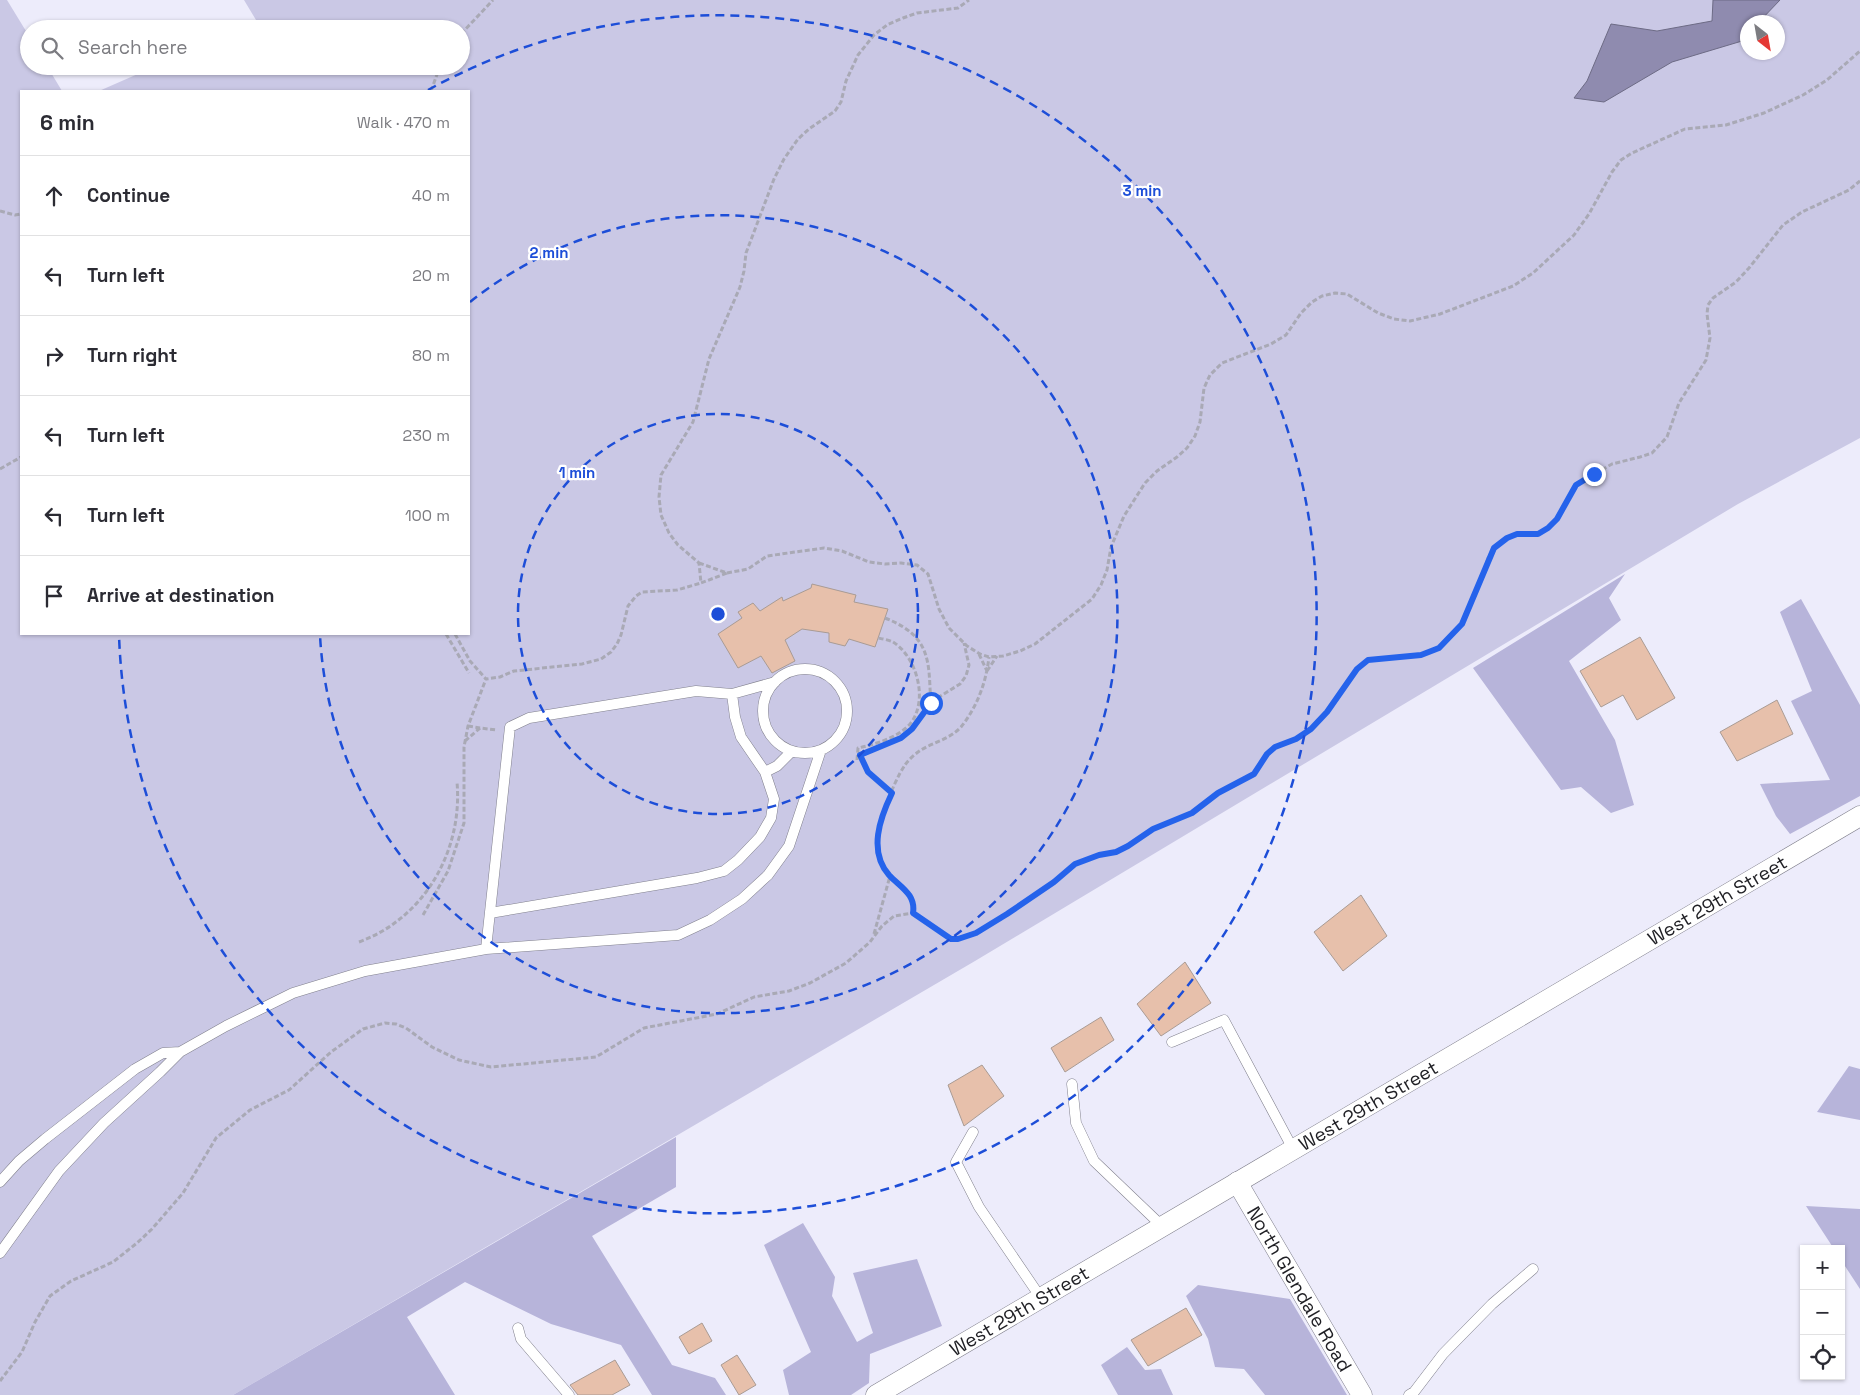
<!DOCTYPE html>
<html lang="en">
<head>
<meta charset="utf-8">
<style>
  :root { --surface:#fff; --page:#f2f2f3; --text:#2b2b33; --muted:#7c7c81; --line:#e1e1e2 }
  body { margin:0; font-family:"Space Grotesk",sans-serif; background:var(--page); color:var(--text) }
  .controls { position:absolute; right:15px; bottom:15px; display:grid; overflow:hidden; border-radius:0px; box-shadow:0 1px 4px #0004 }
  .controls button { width:45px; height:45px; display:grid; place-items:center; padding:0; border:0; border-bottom:1px solid var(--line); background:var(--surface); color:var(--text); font:25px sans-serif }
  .compass { position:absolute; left:1740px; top:15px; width:45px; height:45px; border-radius:50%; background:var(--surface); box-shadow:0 1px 4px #0004; rotate:149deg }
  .stop { position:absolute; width:15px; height:15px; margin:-11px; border:4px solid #2563eb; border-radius:50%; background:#fff }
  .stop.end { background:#2563eb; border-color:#fff; box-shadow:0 1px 5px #0008 }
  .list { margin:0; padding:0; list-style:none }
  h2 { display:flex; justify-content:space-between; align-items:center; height:65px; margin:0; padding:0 20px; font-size:21px }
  h2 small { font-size:16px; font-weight:400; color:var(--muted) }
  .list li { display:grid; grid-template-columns:32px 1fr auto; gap:15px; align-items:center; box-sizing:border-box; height:80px; padding:0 20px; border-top:1px solid var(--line) }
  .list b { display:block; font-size:19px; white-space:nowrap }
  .list em { font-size:16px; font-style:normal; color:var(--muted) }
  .icon { flex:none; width:28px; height:28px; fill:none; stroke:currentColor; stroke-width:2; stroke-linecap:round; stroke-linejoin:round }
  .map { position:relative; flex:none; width:1860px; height:1395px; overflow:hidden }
  .search { position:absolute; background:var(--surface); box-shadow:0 1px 4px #0004; left:20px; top:20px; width:450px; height:55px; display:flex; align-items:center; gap:12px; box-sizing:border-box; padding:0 18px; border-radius:28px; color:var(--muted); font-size:19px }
  .panel { position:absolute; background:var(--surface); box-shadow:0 1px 4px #0004; left:20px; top:90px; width:450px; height:545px; border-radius:0px }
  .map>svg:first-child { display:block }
  .green { fill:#cac8e5; fill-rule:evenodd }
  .forest { fill:#b7b4da }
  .water { fill:#8f8baf; stroke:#6d6b85 }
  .building { fill:#e7c0ab; stroke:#a99b94 }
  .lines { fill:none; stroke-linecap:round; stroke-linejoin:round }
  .lane-casing { stroke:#81808d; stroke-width:11 }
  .street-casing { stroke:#81808d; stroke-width:21 }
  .path { stroke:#a9a9b5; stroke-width:3; stroke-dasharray:5 2.5; stroke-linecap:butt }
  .lane { stroke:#fff; stroke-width:10 }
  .street { stroke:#fff; stroke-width:20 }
  .route { stroke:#2563eb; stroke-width:6 }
  .ring { fill:none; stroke:#1d4ed8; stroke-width:2.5; stroke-dasharray:9 6 }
  .labels { text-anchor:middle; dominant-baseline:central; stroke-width:4.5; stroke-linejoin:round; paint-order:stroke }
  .street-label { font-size:19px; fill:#1f1f24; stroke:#fff }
  .centre { fill:#1d4ed8; stroke:#fff; stroke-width:2.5 }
  .ring-label { font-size:15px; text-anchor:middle; font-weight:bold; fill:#1d4ed8; stroke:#fff; stroke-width:4.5; stroke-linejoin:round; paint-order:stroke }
</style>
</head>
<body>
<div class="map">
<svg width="1860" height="1395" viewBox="0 0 1860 1395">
  <rect width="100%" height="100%" fill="#edecfb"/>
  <path class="green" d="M0,0h7l22,36v30h18l15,25h-41v543h448v-543h-370l57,-25h305v-37h-223l18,-9 -12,-20h1616v438l-122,66 -763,457 -742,434h-233zM1748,22h30v30h-30z"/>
  <path class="forest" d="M1625,574l-16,24 12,22 -52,41 46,79 19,65 -23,8 -30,-26 -20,3 -88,-122z
    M1801,599l59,106v91l-70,38 -14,-18 -16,-32 70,-4 -39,-79 21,-10 -32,-79z
    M1849,1066l11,3v51l-43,-8z
    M676,1137v50l-84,49 80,129 43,13 11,17h-74l-31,-50 -70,-21 -86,-42 -58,35 48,78h-222z
    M1806,1206l54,3v80l-19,-29v-11h-7z
    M803,1223l32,54 -3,19 25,46 16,-9 -20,-60 64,-14 25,67 -72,28 -1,29 -18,12h-62l-6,-25 28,-18 -47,-107z
    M1198,1285l92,14 57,96h-82l-21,-26 -29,-2 -7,-28 -22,-43z
    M1127,1347l18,23 16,-1 12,26h-55l-17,-30z"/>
  <path class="water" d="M1713,0h67l-21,22h-11l-1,14 -5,5 -70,21 -68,40 -30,-4 13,-17 24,-57 46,7 55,-10z"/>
  <path class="building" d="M812,584l44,11 -2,7 34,7 -13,38 -26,-8 -4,7 -16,-4v-9l-27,-4 -17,11 10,21 -23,12 -11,-17 -23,12 -20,-34 24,-16 -4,-6 15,-9 7,8 22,-14 1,4 28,-13z
    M1640,637l35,61 -38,22 -14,-25 -22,12 -21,-36z
    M1777,700l16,34 -56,27 -17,-29z
    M1361,895l26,41 -44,35 -29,-39z
    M1185,962l26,41 -50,33 -24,-32z
    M1101,1017l13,23 -49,32 -14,-24z
    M982,1065l22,31 -40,30 -16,-41z
    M1186,1308l16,27 -54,31 -17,-26z
    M702,1323l10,18 -23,13 -10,-17z
    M737,1355l19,30 -17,10 -18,-30z
    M615,1360l15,25 -18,10h-34l-8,-10z"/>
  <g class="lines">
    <g class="lane-casing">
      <path id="lane" d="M763 711a42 42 0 1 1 84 0a42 42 0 1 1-84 0Z
        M765,772l12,-6 15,-15
        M490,913l207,-35 27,-7 14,-11 22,-23 11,-19 3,-19 -9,-27 -24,-35 -6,-20 -3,-23
        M486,949l24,-222 19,-9 167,-27 36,3 43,-12
        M1172,1042l52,-22 69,129
        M1072,1084l4,39 18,38 68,65
        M973,1132l-17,30 23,45 62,91
        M0,1182l19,-21 26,-22 90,-70 28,-16 17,-1
        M0,1253l59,-82 45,-48 56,-51 20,-20 46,-26 67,-33 72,-22 121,-22 192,-14 32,-15 32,-21 26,-24 21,-29 32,-96
        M518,1328l3,11 48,56
        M1409,1395l5,-3 29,-38 49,-50 41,-35"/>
    </g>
    <g class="street-casing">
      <g id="street">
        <path id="s1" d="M1237,1182l125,213"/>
        <path id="s2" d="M876,1395l984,-579"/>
      </g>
    </g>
    <path class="path" d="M461,34l32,-34
      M431,91l9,-25
      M0,211l15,4 6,-1
      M0,469l21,-12
      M699,563l28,10 -26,10 -2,-20 -21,-18 -9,-12 -8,-18 -2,-18 2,-22 32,-53 16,-63 31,-72 4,-16 2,-18 28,-74 10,-20 14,-20 11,-10 26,-18 6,-9 5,-21 12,-26 16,-20 13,-10 16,-7 14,-5 41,-5 11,-8
      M727,573l21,-4 19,-13 57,-8 18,3 27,11 16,2 16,-1 16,2 11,9 11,35 10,19 18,18 13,8 9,3 14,-1 17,-5 15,-7 57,-45 9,-14 6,-15 4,-23 13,-31 21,-33 12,-12 20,-14 10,-9 8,-12 5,-14 4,-34 6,-13 12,-12 49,-19 15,-9 15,-22 11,-11 10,-6 13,-3 12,1 31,19 16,6 16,2 30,-7 73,-28 20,-13 41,-38 15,-21 23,-42 9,-12 11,-7 53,-24 41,-4 38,-12 39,-18 24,-15 33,-29
      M885,618c27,11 41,23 44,54 1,10 1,20 2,31
      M446,634l23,39
      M455,634l15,27 16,18 14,-2 14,-6 68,-7 19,-5 10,-7 6,-8 4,-9 7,-29 8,-10 6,-4 35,-2 24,-7
      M979,654l8,17
      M987,671l10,-15
      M468,726l12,2
      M465,741l15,-13 17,2
      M857,760l1,-12c18,-4 39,-10 52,-24 19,-23 7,-67 -17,-82 -4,-2 -10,-3 -15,-4
      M892,793l-24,-21 -8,-17 41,-17 12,-9 21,-29 26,-16 6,-8 3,-11 -5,-22
      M890,876c-5,-7 -11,-15 -12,-24 -4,-20 15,-70 27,-87 4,-6 10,-11 16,-15 13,-8 29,-11 40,-23 16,-20 25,-44 28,-70
      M423,915l25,-44 16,-48v-76l4,-21 18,-47
      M874,934l16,-58c12,9 25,20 23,37
      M359,942c66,-24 104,-92 98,-160
      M0,1381l22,-29 13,-30 15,-26 21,-15 42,-19 24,-19 15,-14 31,-36 33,-55 34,-28 39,-20 42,-38 32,-23 22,-6 11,1 10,4 26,19 27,13 32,7 105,-10 48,-29 73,-14 37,-17 35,-6 21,-8 36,-20 24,-21 12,-16 12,-10 19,-3 38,26h7l18,-6 31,-19 46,-31 22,-19 24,-9 17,-3 12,-6 25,-17 39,-16 26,-20 36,-19 13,-20 8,-7 20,-8 16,-10 16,-17 30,-43 11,-9 53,-5 18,-7 23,-24 20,-45 6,-21 6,-10 6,-6 17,-8h21l10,-6 9,-9 19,-34 36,-21 28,-7 12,-4 15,-16 12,-34 27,-43 4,-22 -3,-24 1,-9 5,-7 23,-16 13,-14 34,-43 19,-13 47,-22 11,-9"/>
    <use href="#lane" class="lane"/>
    <use href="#street" class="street"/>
  </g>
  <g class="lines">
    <path class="route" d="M931,703l-19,26 -11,9 -41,17 8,17 24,21c-12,25 -24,58 -3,82 11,12 27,19 24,38l38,26h7l18,-6 31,-19 47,-32 21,-18 24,-9 17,-3 12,-6 25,-17 39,-16 26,-20 36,-19 13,-20 8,-7 21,-8 15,-10 16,-17 30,-43 11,-9 53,-5 18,-7 23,-24 32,-76 13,-10 10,-4h21l10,-6 9,-9 19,-34 18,-11"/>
  </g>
  <g class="ring">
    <circle cx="718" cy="614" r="200"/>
    <path d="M470 302A399 399 0 1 1 320 635"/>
    <path d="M428 90A599 599 0 1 1 119 635"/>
  </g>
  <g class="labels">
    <g class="street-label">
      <text stroke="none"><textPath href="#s2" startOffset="976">West 29th Street</textPath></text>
      <text stroke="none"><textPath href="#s2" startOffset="571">West 29th Street</textPath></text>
      <text stroke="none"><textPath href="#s1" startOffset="124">North Glendale Road</textPath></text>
      <text stroke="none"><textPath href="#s2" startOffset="166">West 29th Street</textPath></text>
    </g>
  </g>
  <circle cx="718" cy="614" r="8" class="centre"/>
  <g class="ring-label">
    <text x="1142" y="196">3 min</text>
    <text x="549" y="258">2 min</text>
    <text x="577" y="478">1 min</text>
  </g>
</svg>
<div class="controls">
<button>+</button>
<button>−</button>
<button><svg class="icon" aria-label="locate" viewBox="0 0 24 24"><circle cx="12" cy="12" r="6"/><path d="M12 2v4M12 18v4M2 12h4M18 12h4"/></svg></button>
</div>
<svg class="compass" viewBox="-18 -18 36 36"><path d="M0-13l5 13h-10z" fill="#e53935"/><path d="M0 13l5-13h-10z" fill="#7c7c81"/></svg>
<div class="stop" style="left:931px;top:703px"></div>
<div class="stop end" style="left:1594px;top:474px"></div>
<div class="search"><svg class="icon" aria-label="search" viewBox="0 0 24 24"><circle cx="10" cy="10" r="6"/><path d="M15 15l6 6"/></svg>Search here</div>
<section class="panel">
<h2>6 min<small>Walk · 470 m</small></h2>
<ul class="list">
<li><svg class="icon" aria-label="ahead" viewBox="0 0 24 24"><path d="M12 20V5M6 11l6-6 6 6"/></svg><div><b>Continue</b></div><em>40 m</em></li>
<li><svg class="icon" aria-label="left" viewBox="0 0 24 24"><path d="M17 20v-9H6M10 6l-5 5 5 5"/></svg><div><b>Turn left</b></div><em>20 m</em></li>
<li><svg class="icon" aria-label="right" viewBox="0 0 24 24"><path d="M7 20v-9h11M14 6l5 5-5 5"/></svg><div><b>Turn right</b></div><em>80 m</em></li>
<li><svg class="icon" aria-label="left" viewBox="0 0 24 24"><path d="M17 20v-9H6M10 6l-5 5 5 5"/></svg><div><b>Turn left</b></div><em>230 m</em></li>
<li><svg class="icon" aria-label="left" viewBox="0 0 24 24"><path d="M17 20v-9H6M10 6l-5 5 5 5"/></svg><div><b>Turn left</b></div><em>100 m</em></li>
<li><svg class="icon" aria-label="arrive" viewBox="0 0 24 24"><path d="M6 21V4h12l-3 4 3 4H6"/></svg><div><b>Arrive at destination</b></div></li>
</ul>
</section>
</div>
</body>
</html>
